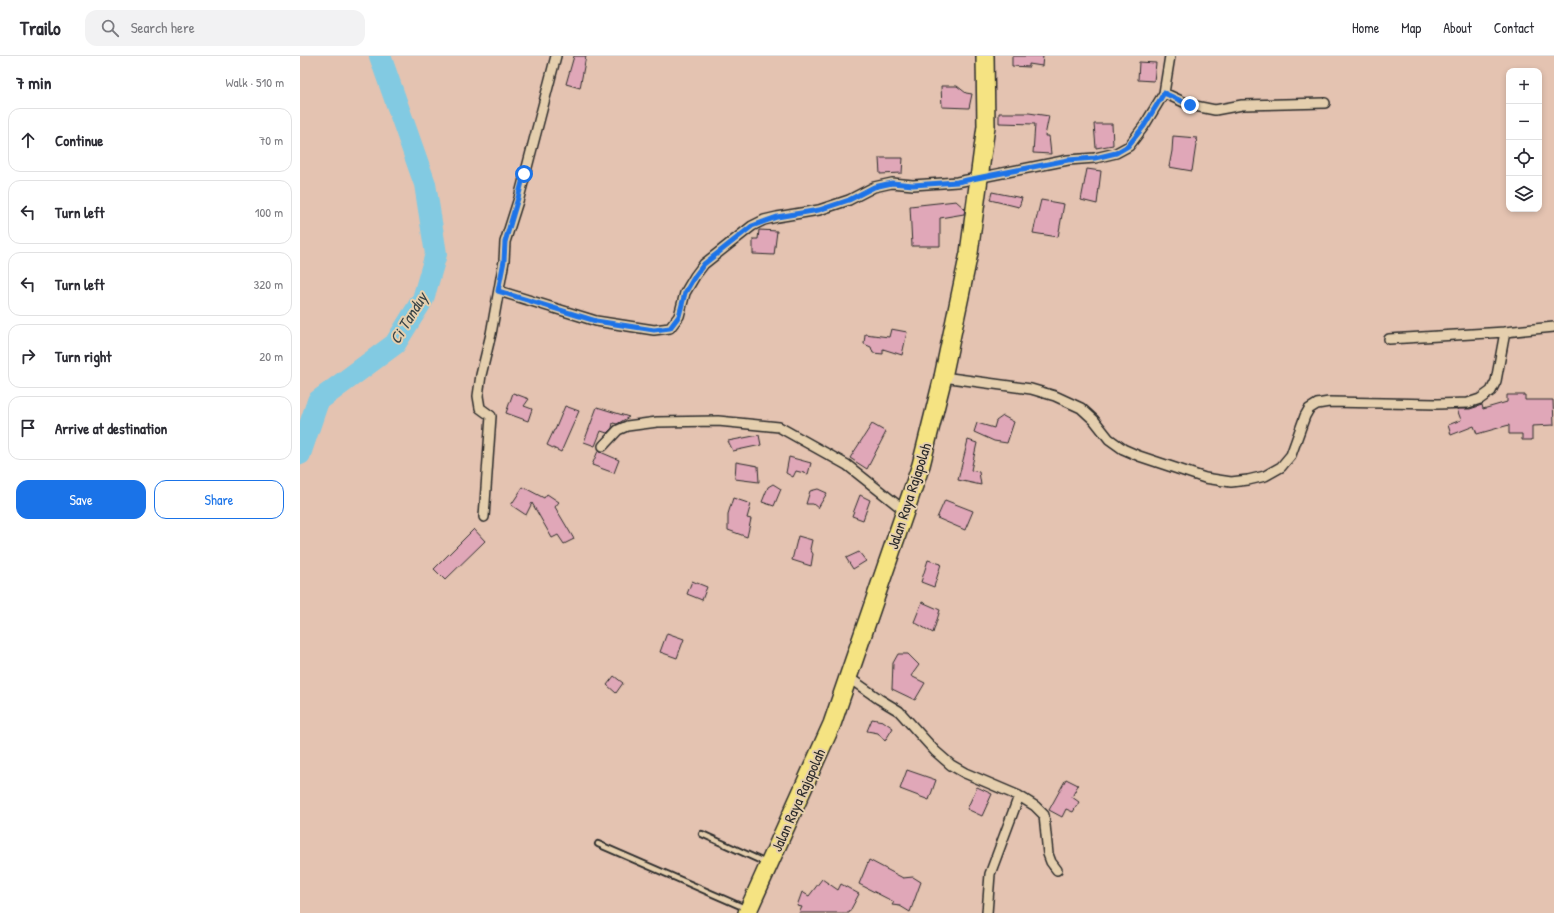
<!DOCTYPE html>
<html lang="en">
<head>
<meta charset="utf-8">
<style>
  :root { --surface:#fff; --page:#f2f2f3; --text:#2b2b33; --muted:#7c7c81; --line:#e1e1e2; --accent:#1a73e8 }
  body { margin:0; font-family:"Patrick Hand",sans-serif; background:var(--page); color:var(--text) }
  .controls { position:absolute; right:12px; top:12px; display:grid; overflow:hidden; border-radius:8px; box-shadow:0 2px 6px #0003 }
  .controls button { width:36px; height:36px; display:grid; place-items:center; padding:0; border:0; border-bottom:1px solid var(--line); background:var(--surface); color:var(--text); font:20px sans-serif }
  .stop { position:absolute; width:12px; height:12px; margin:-9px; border:3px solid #1a73e8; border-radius:50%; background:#fff }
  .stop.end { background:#1a73e8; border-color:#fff; box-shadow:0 1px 4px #0008 }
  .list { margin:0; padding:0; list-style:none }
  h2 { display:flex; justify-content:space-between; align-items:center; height:52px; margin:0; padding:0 16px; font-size:17px }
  h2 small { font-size:13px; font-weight:400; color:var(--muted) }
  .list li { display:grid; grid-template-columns:26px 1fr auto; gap:12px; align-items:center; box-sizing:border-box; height:64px; margin:0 8px 8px; padding:0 8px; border:1px solid var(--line); border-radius:12px }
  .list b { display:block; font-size:15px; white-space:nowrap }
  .list em { font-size:13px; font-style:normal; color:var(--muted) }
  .actions { display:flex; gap:8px; padding:12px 16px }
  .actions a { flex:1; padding:9px 0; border:1px solid var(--accent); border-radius:12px; text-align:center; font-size:14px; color:var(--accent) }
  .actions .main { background:var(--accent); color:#fff }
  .icon { flex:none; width:22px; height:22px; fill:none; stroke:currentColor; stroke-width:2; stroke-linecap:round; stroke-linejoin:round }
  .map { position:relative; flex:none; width:1254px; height:857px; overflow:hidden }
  header { display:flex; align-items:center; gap:24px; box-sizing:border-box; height:56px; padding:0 20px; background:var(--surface); border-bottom:1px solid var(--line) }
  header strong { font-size:19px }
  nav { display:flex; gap:22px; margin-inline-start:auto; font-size:14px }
  .search { width:280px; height:36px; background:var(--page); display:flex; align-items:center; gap:10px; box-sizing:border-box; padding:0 14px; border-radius:12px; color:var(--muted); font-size:15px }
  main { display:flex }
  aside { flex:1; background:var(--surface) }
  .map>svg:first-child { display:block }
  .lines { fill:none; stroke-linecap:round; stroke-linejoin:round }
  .river { stroke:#82cae2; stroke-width:22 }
  .building { fill:#e0a7b8; stroke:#2b2b2b }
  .lane-casing { stroke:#2b2b2b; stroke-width:8 }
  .street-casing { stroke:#2b2b2b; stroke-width:12 }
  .highway-casing { stroke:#2b2b2b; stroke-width:20 }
  .lane { stroke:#e5cfae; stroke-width:4.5 }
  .street { stroke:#e5cfae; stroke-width:9 }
  .highway { stroke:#f5e382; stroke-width:17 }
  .route { stroke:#1a73e8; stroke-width:5 }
  .labels { text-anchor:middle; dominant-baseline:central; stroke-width:4; stroke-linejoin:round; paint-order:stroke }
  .street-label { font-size:15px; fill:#2b2b2b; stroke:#e5cfae }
  .water-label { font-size:16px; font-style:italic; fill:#384346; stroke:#e5cfae }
</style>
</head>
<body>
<header>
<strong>Trailo</strong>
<div class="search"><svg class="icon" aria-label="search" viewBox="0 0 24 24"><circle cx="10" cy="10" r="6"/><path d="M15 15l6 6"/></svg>Search here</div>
<nav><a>Home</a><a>Map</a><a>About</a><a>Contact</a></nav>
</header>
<main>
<aside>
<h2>7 min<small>Walk · 510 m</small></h2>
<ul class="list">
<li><svg class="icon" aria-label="ahead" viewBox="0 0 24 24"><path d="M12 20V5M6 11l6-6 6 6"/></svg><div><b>Continue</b></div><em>70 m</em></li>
<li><svg class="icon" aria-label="left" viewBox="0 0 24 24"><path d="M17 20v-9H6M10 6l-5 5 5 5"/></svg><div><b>Turn left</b></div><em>100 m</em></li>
<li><svg class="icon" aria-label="left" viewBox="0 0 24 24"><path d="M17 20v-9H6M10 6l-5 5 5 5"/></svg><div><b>Turn left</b></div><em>320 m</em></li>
<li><svg class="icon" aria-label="right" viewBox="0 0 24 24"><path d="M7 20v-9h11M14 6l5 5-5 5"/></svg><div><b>Turn right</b></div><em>20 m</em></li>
<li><svg class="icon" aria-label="arrive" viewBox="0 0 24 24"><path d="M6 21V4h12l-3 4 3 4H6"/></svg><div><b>Arrive at destination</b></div></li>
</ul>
<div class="actions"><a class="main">Save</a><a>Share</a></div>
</aside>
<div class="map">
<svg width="1254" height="857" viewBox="0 0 1254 857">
  <rect width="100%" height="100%" fill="#e4c3b1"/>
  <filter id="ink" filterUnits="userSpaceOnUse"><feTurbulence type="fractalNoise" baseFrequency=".025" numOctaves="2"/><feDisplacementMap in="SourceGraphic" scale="8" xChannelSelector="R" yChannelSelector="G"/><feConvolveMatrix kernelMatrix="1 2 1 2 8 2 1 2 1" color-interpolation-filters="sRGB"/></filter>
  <g filter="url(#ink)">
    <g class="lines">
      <path class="river" d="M0,398l18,-53 77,-57 28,-45 13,-45 -11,-70 -45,-128"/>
    </g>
    <path class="building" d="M274,0h12l-6,32 -14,-4z
      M712,0h31l-1,10 -13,-2v3l-17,-1z
      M839,6l17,1 -2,18 -16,-1z
      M641,30h16l9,7 6,1 -3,14 -27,-1z
      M699,57h30l20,3 -4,20h4l2,18 -18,-1 2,-29 -36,-1z
      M794,68h18l1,21 -17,3z
      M873,80l24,2 -5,33 -23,-4 3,-16z
      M579,102h24l-1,15 -22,1z
      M787,113l14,2 -4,33 -16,-4z
      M692,136l30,6 -3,9 -29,-7z
      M741,144l23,4 -6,33 -25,-4z
      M656,145l9,8 -1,5 -24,4v28h-28l-2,-40z
      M459,174l18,1 -3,24 -21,-1v-15h5z
      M591,273l16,3 -5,23 -19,-6v5l-10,-1 -2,-6 -7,-3 1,-10 24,3z
      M213,337l16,6 -5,7 8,3 -4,12 -22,-8z
      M1207,339h18v5h28l1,25 -22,1v14h-10v-6h-13v-9l-32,9 -3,-8 -23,9 -3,-10 13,-5 -4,-11h13l12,-4 1,4 24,-7z
      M265,350l14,5 -18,41 -14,-7 7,-15h1z
      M297,351l32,10 -12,7 -4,-1 -1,5 -5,5 -6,-2 -6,15 -11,-4z
      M703,360l11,6 -7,21 -13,-2 -20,-9 3,-9 17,5 2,-7z
      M572,368l14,8 -19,37 -17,-11z
      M459,379l2,10 -28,6 -5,-10z
      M668,384l9,3 -6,27 8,2 2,13 -23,-5z
      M298,395l21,9 -5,13 -22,-8z
      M489,401l22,6 -3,11 -12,-3 -3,6 -7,-4z
      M436,406l22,4 1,16 -24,-3z
      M473,428l8,5 -7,17 -12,-4 6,-15z
      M223,431l21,11 3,-4 12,8 -4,5 19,32 -10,5 -6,-9 -6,3 -20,-35 -6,12 -15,-10z
      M518,433l9,4 -9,15 -5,-4h-7l4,-13z
      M560,439l10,5 -7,20 -11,-4z
      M433,442l18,6 -4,14 4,1 -4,18 -19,-7v-16z
      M645,444l28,11 -8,19 -28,-12z
      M174,473l11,12 -40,39 -11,-11z
      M498,480l14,4 -2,9 3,5 -2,12 -19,-6z
      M559,496l7,9 -13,8 -7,-11z
      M628,504l13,4 -7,23 -13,-5z
      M392,525l15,6 -5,13 -15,-6z
      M622,546l18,8 -7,23 -19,-11z
      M367,577l17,6 -7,19 -17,-6z
      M598,598h10l11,11 -8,11 14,7 -10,17 -23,-11 1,-26z
      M314,620l9,7 -7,10 -9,-8z
      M572,663l11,2 10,7 -8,13 -7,-8 -11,-2z
      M607,714l29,10 -7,20 -29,-11z
      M766,723l12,6 -6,12 7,5 -6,10 -7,-3 -4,8 -13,-7z
      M677,731l15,7 -10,22 -15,-7z
      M569,804l34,18 10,-1 8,5 -11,30 -10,-6 -8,-1 2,-3 -35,-18z
      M522,823l16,11 3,-6 18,10 -10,19h-50l3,-6 -5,-1 5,-14 7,4z"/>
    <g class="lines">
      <g class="lane-casing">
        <path id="lane" d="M402,778l64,29
          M298,788l147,64"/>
      </g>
      <g class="street-casing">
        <path id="street" d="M864,37l26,12 25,5 27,-5 83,-2
          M199,235l97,30 58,9 16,-2 9,-12 6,-23 10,-17 9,-12 48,-38 12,-6 13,-3 42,-7 30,-10 25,-13 18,-4 21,2 44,-3 111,-22 27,-2 21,-5 13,-7 15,-20 20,-33 6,-37
          M1089,283l116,-7
          M643,321l88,12 24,7 26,12 13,12 15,19 14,10 16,7 66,22 26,4 17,-2 17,-4 16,-9 10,-12 14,-39 4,-7 8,-5 12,-2 108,2 31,-1 12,-4 11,-8 5,-10 9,-49 49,-5
          M303,390l15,-16 9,-4 30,-4 61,-1 61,6 68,38 58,46
          M184,461l7,-101 -11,-8 -2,-12 3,-21 10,-41 13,-73 1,-19 14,-44 37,-142
          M548,621l31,22 20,12 36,40 16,14 14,8 54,23 16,10 9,9 4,39 3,8 6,8
          M687,857l3,-39 29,-78"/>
      </g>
      <g class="highway-casing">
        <path id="highway" d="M447,857l85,-189 89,-259 22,-88 26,-124 17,-127 -1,-70"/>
      </g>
      <use href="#lane" class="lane"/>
      <use href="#street" class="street"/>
      <use href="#highway" class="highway"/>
    </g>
  </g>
  <g class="lines" filter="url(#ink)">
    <path class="route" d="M224,118l-6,24 -13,44 -1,19 -6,30 98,30 58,9 16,-2 9,-12 6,-23 10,-17 9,-12 48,-38 25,-9 42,-7 30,-10 25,-13 18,-4 21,2 44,-3 111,-22 27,-2 21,-5 12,-7 16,-20 20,-33 26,12"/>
  </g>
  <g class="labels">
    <g class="street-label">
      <text transform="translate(609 440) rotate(-72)">Jalan Raya Rajapolah</text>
      <text transform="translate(498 744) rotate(-66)">Jalan Raya Rajapolah</text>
    </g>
    <g class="water-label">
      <text transform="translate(108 262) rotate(-59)">Ci Tanduy</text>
    </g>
  </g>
</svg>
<div class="controls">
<button>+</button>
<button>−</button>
<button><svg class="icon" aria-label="locate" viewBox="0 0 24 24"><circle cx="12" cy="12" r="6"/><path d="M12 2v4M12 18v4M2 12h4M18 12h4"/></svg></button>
<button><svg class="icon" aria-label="layers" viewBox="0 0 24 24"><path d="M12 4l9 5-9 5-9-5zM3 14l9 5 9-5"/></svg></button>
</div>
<div class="stop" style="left:224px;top:118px"></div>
<div class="stop end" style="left:890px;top:49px"></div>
</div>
</main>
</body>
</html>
